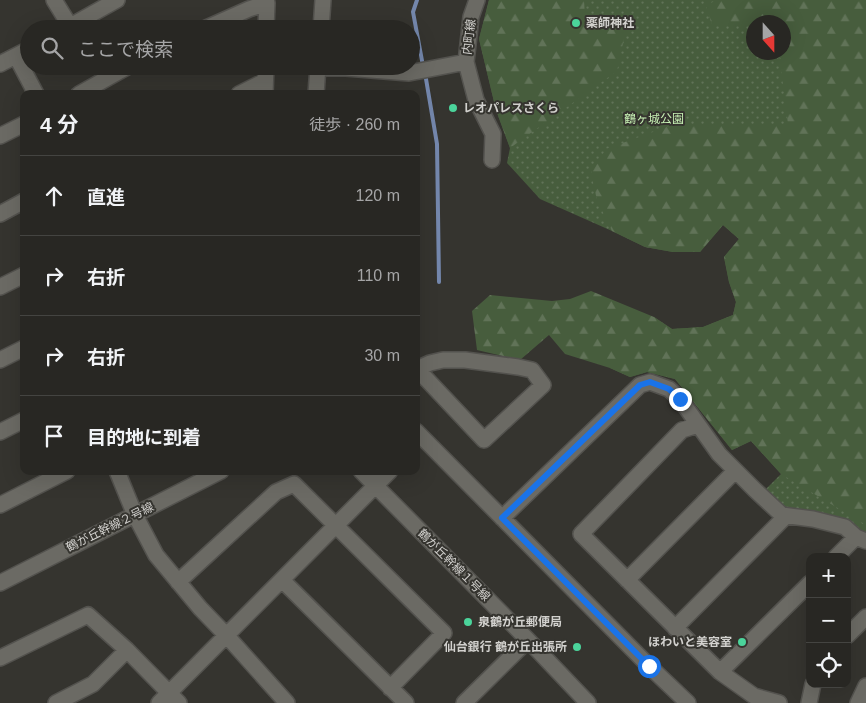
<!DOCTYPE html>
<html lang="ja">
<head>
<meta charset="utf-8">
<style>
  :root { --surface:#282723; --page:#302f2b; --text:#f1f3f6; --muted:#a5a5a6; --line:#444441 }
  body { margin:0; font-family:Arial,"Noto Sans JP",sans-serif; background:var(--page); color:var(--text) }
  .controls { position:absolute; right:15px; bottom:15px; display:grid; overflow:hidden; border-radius:10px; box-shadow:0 5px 20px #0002 }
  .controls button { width:45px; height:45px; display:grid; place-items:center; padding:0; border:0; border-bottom:1px solid var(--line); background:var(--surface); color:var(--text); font:25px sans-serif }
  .compass { position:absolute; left:746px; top:15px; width:45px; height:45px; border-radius:50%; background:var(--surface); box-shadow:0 5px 20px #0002; rotate:159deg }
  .stop { position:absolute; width:15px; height:15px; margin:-11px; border:4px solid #1a73e8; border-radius:50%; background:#fff }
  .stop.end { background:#1a73e8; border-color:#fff; box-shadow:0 1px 5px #0008 }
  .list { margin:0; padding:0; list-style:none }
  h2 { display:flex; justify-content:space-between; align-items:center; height:65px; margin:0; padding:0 20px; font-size:21px }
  h2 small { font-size:16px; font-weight:400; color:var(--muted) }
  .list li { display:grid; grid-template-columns:32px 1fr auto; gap:15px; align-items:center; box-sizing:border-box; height:80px; padding:0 20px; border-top:1px solid var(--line) }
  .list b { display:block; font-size:19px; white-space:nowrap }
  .list em { font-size:16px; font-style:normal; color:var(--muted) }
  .icon { flex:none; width:28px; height:28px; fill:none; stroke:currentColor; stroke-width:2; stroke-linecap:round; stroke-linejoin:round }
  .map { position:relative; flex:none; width:866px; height:703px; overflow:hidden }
  .search { position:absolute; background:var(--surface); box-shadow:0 5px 20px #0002; left:20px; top:20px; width:400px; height:55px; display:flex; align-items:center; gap:12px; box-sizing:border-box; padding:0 18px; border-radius:28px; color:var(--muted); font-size:19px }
  .panel { position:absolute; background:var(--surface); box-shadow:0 5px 20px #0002; left:20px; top:90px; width:400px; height:385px; border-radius:10px }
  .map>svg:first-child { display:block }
  .grass { fill:url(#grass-dots); fill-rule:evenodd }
  .forest { fill:url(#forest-firs) }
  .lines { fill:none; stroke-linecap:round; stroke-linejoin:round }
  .stream { stroke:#7487ac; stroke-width:4 }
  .minor-casing { stroke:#53524e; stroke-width:18 }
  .minor { stroke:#6b6a64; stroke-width:15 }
  .route { stroke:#1a73e8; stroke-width:6 }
  .poi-dot { fill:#4bd49b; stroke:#35342f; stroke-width:2 }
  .labels { text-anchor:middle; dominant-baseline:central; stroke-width:4; stroke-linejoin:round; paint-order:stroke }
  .poi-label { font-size:12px; font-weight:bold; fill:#d2d1ce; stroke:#35342f; text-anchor:start }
  .street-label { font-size:12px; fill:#d2d1ce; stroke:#35342f }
  .park-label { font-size:12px; fill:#c7f1b4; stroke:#35342f }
</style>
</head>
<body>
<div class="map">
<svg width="866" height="703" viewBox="0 0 866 703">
  <defs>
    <pattern id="grass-dots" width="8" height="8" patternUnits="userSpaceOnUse" patternTransform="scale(1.25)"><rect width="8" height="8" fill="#475d3d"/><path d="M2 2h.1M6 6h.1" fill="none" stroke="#617358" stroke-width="1.8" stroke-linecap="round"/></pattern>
    <pattern id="forest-firs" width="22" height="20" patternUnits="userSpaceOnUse" patternTransform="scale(1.25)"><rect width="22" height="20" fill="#475d3d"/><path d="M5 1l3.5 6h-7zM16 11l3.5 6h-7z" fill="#617358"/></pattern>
  </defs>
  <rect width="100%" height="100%" fill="#35342f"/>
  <path class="grass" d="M489,0h377v534l-20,-15 -21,-5 -37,-5 -23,-19 16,-16 -30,-33 -19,9 -57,-71 -28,-7 -17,5 -20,-9 44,-51 18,12 31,-2 30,-12 3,-13 -7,-20 -5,-25 15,-18 -16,-14 -23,27h-27l-28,-5 -33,-16 -72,-32 -33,-36 3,-15 -14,-38 -17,-71zM754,22h30v30h-30z"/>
  <path class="forest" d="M489,0h95l1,17 41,12 -9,42 -107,77 -14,-38 -17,-71z
    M716,0h150v525l-85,-51 -30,-33 -19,9 -57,-71 -28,-7 -17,5 -20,-9 -45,-14 -16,-19 -29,25 -43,-10 -5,-39 18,-16 62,6 18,-2 21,-8 63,26 18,12 31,-2 30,-12 3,-13 -7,-20 -5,-25 15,-18 -16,-14 -23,27h-27l-28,-5 -33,-16 -15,-31 -6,-27 15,-24 69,-25h113l-9,-71 5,-1v-30h-30l-1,4 -41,-1 -6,-19z"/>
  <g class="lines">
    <path class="stream" d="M417,0l-4,12 10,54
      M425,73l12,71 2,138"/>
    <g class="minor-casing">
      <path id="minor" d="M54,0l16,26
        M477,0l-6,17 -5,45 10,38 17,34 -1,26
        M65,29l52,-29
        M204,29l45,-20 18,-6 -1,26
        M321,29l2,-29
        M16,56l20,38
        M0,64l29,-15
        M318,68h28l63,5 57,-11
        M79,94l50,-28
        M239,94l26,-13
        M265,94l1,-28
        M316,94l2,-28
        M0,136l24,-12
        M0,214l24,-13
        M0,287l24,-12
        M0,360l24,-12
        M416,370l1,-1 13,-6 13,-3h22l53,7 14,3 11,15 -59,55 -67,-71
        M698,425l-16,5 -101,104 139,138 34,24 25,7
        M416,431l233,235 39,37
        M0,432l24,-12
        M117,471l18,44 21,40 44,53 27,28 60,67
        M361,471l167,169 60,63
        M0,505l67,-34
        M502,518l138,-133 10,-3 19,7 11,10 39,55 36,36 27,25 31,4 32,8 11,10 10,4
        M836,557l20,-20
        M282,580l124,123
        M627,580l108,-109
        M178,582l98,-90 18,-8 150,149 -54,55
        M0,583l221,-112
        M675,628l111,-112
        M847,636l19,-19
        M127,650l52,53
        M0,658l88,-43 39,35 -34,34 -37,19
        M720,672l90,-89
        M159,703l231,-232
        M464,703l64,-63
        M809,703l4,-19
        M858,703l8,-17"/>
    </g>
    <use href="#minor" class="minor"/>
  </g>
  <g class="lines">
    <path class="route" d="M649,666l-147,-148 138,-133 10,-3 19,7 11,10"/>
  </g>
  <g class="poi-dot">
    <circle cx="576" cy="23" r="5"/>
    <circle cx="453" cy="108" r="5"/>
    <circle cx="468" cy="622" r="5"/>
    <circle cx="742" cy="642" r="5"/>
    <circle cx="577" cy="647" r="5"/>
  </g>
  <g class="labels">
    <g class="poi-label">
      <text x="586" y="23">薬師神社</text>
      <text x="463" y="108">レオパレスさくら</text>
      <text x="478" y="622">泉鶴が丘郵便局</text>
      <text x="732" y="642" text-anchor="end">ほわいと美容室</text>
      <text x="567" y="647" text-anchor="end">仙台銀行 鶴が丘出張所</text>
    </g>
    <g class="street-label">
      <text transform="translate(469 37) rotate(-83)">内町線</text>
      <text transform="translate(110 527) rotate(-26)">鶴が丘幹線２号線</text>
      <text transform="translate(454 565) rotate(45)">鶴が丘幹線１号線</text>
    </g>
    <g class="park-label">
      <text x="654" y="119">鶴ヶ城公園</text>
    </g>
  </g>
</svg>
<div class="controls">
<button>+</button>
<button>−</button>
<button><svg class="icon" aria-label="locate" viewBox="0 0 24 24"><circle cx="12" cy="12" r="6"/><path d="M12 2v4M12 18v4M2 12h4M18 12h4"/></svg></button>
</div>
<svg class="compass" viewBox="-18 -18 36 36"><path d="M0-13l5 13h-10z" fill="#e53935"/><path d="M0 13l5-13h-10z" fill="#a5a5a6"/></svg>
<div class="stop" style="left:649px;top:666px"></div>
<div class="stop end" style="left:680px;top:399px"></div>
<div class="search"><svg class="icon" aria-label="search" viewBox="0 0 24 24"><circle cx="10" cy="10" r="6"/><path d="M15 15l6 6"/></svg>ここで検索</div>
<section class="panel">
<h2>4 分<small>徒歩 · 260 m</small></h2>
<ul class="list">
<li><svg class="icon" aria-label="ahead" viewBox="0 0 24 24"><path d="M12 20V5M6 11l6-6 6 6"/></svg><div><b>直進</b></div><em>120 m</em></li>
<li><svg class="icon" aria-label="right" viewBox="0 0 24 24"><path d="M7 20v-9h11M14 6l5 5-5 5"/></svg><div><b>右折</b></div><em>110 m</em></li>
<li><svg class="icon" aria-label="right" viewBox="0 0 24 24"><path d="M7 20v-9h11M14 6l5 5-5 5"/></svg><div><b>右折</b></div><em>30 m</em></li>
<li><svg class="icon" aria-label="arrive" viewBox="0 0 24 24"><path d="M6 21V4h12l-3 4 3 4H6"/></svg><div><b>目的地に到着</b></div></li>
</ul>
</section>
</div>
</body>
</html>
